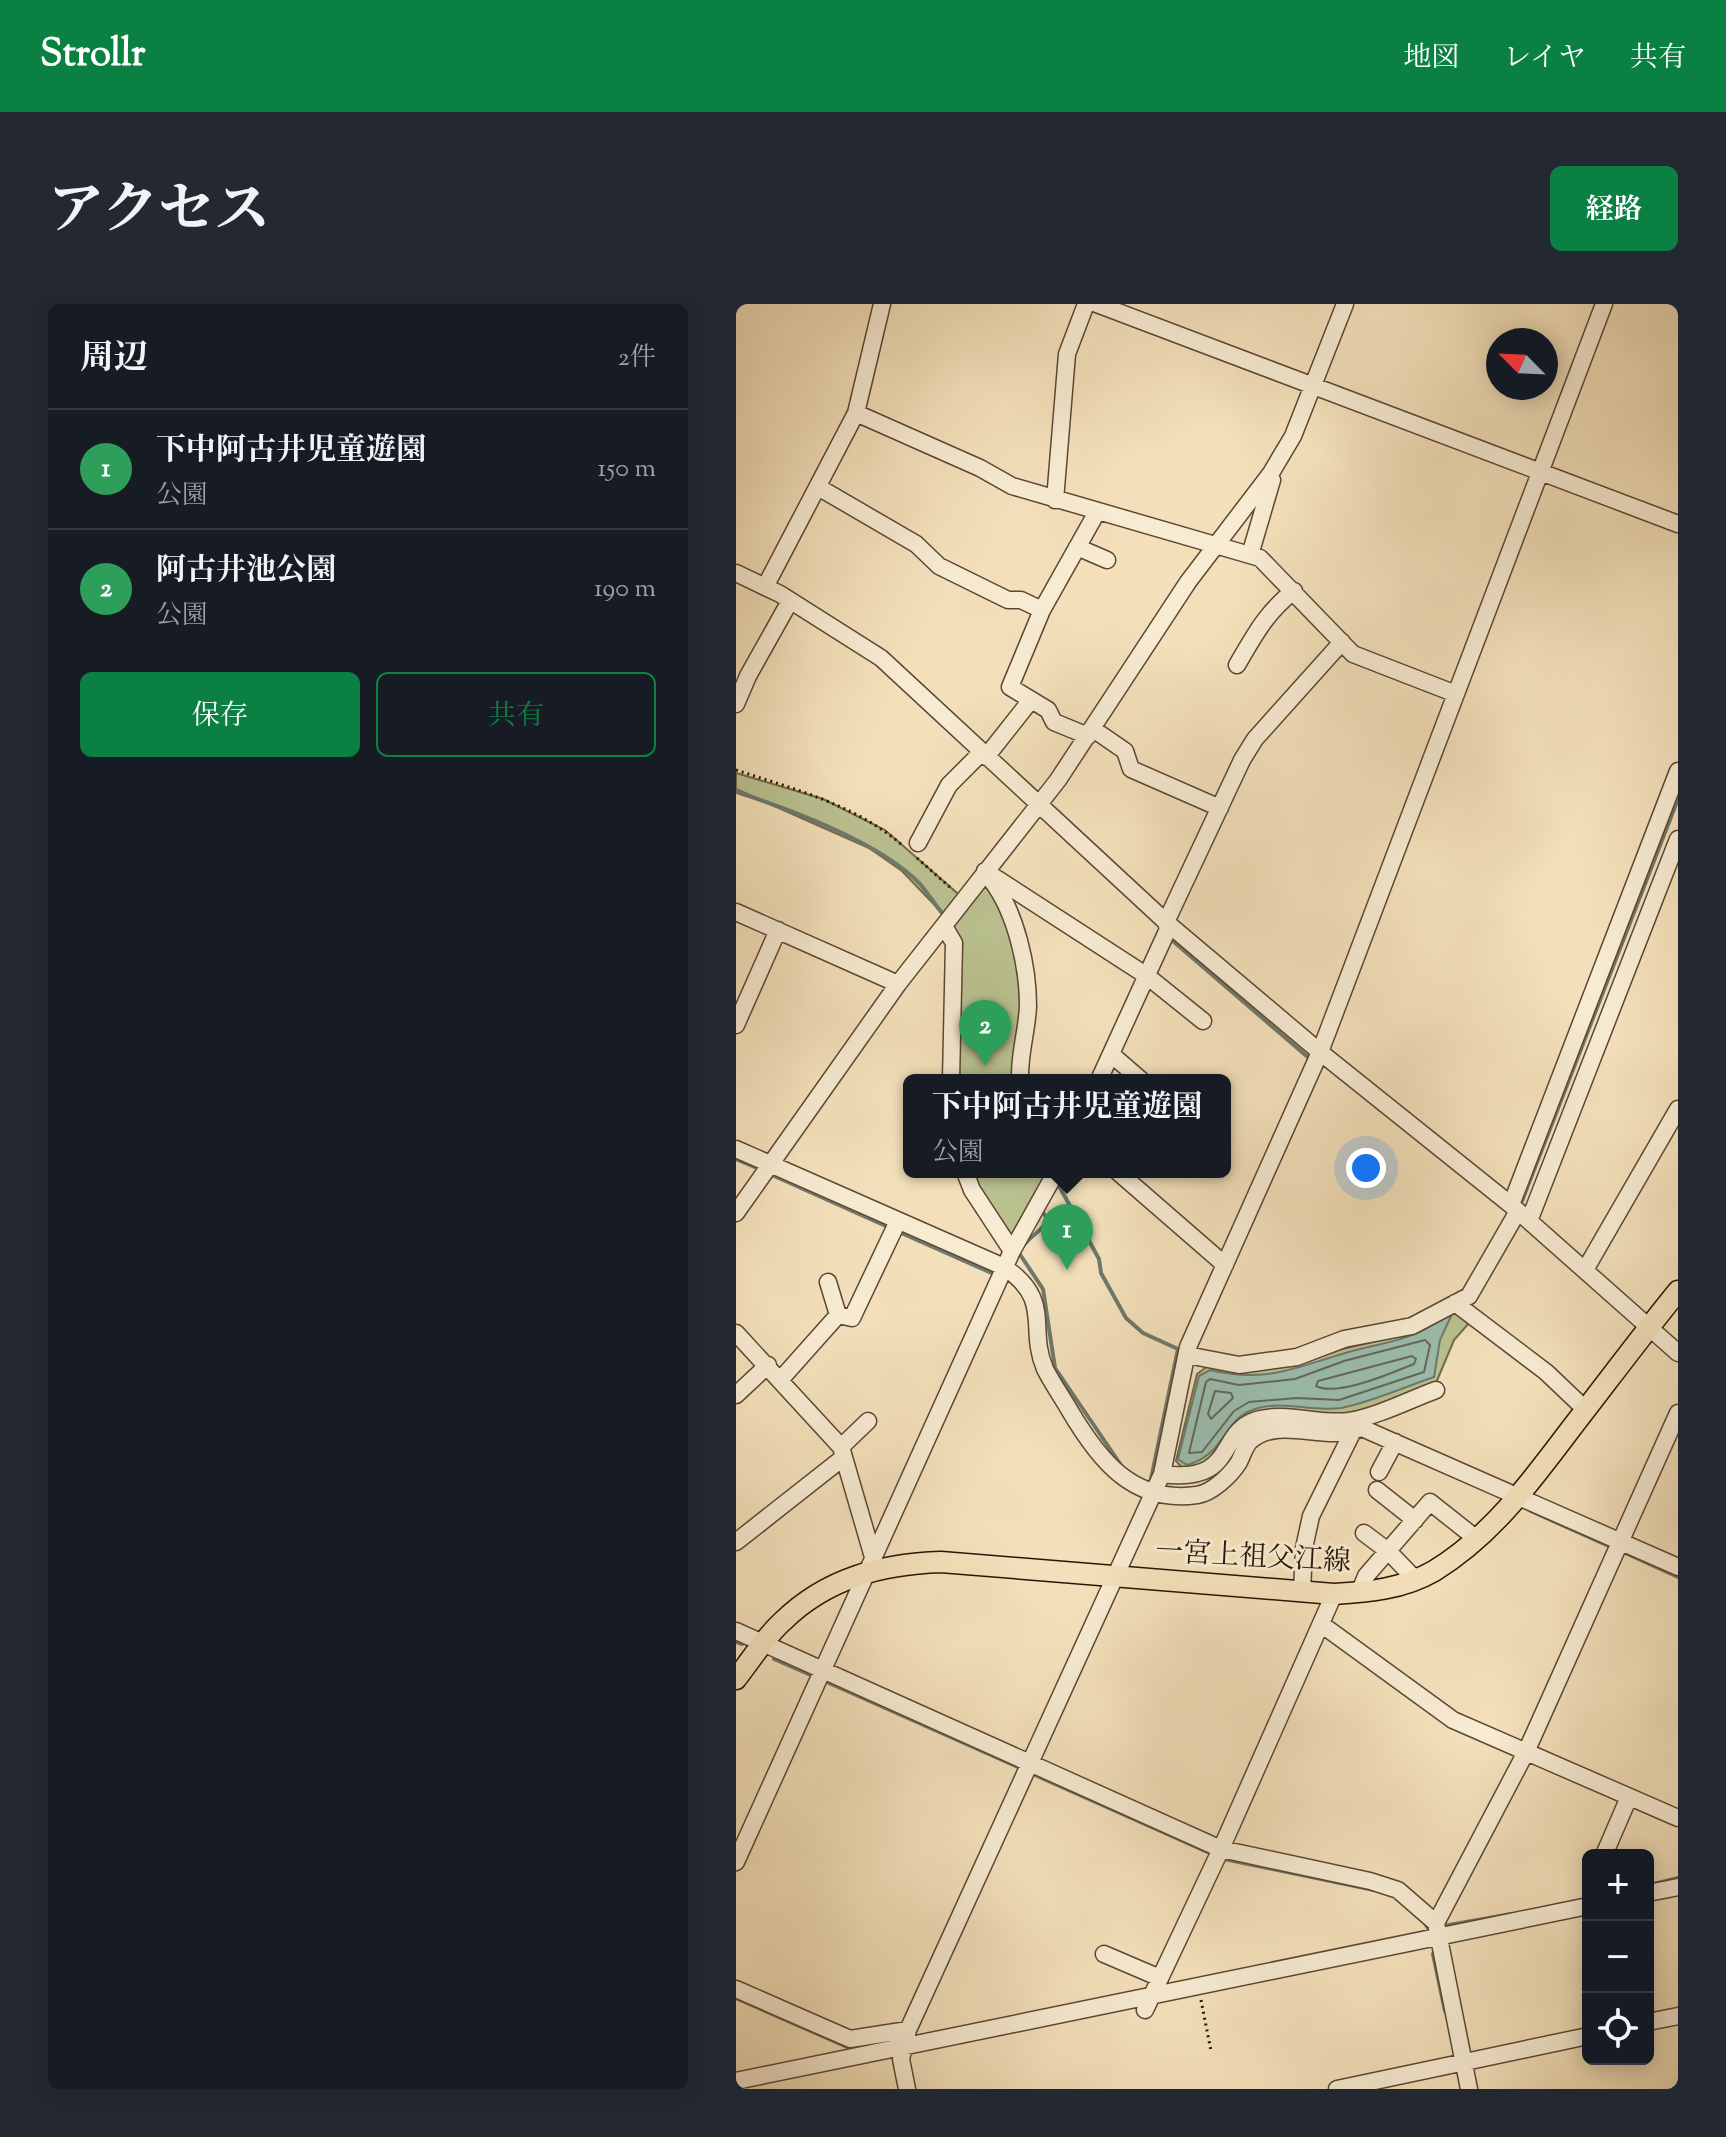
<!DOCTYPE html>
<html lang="ja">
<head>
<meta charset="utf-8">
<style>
  :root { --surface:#171b24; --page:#242831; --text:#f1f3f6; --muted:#9ea1a6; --line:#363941; --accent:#0b8043 }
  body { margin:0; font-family:"Sorts Mill Goudy","Noto Serif JP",serif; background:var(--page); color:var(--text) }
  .controls { position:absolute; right:24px; bottom:24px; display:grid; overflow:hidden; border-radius:12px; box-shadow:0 4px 20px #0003 }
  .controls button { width:72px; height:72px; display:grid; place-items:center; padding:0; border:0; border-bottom:2px solid var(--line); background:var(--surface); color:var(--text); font:40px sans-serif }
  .compass { position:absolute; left:750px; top:24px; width:72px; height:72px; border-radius:50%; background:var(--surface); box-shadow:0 4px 20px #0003; rotate:294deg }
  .you { position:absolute; left:630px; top:864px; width:28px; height:28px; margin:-20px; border:6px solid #fff; border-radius:50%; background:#1a73e8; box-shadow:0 0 0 12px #1a73e833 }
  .badge { display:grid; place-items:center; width:52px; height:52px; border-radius:50%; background:var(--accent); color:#fff; font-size:26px; font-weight:700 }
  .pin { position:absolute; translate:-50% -66px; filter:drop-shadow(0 2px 4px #0008) }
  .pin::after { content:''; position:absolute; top:42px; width:28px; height:24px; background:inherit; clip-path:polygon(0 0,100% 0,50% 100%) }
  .popup { position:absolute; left:167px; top:770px; width:328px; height:104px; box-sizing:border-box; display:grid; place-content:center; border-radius:12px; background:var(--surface); filter:drop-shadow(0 2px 6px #0005); font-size:26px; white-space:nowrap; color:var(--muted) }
  .popup b { font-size:30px; color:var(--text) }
  .popup::after { content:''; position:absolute; left:50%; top:100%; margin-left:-16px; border:16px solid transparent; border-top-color:var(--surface) }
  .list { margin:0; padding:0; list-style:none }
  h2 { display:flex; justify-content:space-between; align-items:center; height:104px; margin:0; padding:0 32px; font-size:34px }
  h2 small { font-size:26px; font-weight:400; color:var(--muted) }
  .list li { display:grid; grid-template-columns:52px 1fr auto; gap:24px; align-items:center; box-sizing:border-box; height:120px; padding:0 32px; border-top:2px solid var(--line) }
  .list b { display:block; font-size:30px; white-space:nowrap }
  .list p { margin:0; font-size:26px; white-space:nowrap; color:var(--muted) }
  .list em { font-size:26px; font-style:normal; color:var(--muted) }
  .actions { display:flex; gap:16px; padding:24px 32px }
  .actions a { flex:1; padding:18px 0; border:2px solid var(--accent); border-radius:12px; text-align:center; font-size:28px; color:var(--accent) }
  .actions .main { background:var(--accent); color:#fff }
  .icon { flex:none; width:44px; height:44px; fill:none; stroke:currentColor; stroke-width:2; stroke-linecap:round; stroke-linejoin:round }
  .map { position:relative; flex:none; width:942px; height:1785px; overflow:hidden; border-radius:12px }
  header { display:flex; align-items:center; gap:48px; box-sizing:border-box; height:112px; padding:0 40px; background:var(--accent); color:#fff }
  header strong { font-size:38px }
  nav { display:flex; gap:44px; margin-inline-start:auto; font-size:28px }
  .intro { display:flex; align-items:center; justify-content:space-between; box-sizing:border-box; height:192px; padding:0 48px }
  h1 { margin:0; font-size:56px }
  .button { padding:20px 36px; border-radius:12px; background:var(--accent); color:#fff; font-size:28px; font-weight:700 }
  main { display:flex; gap:48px; padding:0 48px }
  aside { flex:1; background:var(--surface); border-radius:12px; box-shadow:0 4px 20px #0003 }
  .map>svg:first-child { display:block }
  .green { fill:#bac290; stroke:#726a4c; stroke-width:2 }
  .water { fill:#9bbdae; stroke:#6e796b; stroke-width:2 }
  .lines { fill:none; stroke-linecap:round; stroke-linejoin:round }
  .shore { stroke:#62685a; stroke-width:2 }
  .stream { stroke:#6e796b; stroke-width:4 }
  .minor-casing { stroke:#5c4634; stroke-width:19 }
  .major-casing { stroke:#2a1307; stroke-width:23 }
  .path { stroke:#2a1307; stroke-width:3; stroke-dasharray:2 4; stroke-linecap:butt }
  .minor { stroke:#f7ebd2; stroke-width:16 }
  .major { stroke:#f3e0ba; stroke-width:20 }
  .labels { text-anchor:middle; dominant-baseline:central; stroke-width:6; stroke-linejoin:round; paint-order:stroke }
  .street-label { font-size:28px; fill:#2a1307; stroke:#f7ebd2 }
</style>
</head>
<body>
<header>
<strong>Strollr</strong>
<nav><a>地図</a><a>レイヤ</a><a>共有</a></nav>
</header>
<div class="intro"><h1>アクセス</h1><a class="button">経路</a></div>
<main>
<aside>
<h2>周辺<small>2件</small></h2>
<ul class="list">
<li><span class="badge" style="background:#2e9e5b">1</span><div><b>下中阿古井児童遊園</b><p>公園</p></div><em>150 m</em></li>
<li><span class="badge" style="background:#2e9e5b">2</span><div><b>阿古井池公園</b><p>公園</p></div><em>190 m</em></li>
</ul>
<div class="actions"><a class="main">保存</a><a>共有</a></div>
</aside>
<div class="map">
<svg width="942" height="1785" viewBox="0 0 942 1785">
  <rect width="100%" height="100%" fill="#f3e0ba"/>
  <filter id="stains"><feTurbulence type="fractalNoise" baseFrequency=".0025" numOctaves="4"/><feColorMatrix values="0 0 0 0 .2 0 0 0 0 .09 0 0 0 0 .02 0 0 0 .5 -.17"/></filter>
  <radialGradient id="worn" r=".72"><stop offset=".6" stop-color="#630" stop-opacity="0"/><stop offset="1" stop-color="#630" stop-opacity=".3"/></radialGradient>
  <path class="green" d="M0,469l87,26 62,31 79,69 21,-28 37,92 -2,117h-69l-3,-161 -46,-48 -33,-23 -133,-59z
    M229,868h91l-44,79z
    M714,1005l20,13 -16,18 -18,43 -90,35 -47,-6 -113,60 -10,-11 21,-87 11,-8 86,-1 49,-16 84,-20 14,-16z"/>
  <path class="water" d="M713,1008l2,4 -11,24 -6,37c-30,10 -62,25 -93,31 -28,4 -58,-8 -86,1 -33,10 -27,44 -68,56l-9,-6 21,-83 11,-6c54,13 81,-1 132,-16 42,-13 73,-11 107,-42z"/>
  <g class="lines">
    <path class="shore" d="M689,1036l5,5 -6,27 -85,28 -42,-2 -48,4 -15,9 -32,41 -13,1 17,-71 4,-3 29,6 56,-6 49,-18z
      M676,1052l4,3 -2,5c-23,9 -76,33 -98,22l2,-5z
      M479,1087l16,2 2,5 -22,21 -3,-5z"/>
    <path class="stream" d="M0,488c54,17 145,51 184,92 8,9 15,21 23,30
      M438,638l136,117
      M0,855l21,9
      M36,871l116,52
      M322,880l41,75 2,14 25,45 17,15 35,16 -28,135 -23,-10 -72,-106 -12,-79 -24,-36c6,-15 21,-19 29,-33l-6,-9z
      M786,897l156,-402
      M163,928l95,42
      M795,1207l80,36
      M885,1247l57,26
      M0,1338l6,2
      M38,1355l39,17
      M93,1379l189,84
      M299,1471l177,79
      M488,1555l150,31
      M918,1580l24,-6
      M688,1617l5,9
      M707,1622l69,-12
      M697,1650l12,57
      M0,1694l118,52"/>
    <g class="minor-casing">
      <path id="minor" d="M361,0l581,220
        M120,109l124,55 32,18 248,72 93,96 103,40
        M82,183l98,57 23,22 69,34h13l21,10
        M319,196l12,-146 19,-50
        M341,243l30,13
        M514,251l22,-75
        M0,269l44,21 101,64 285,264 154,130 191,153 167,148
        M29,283l91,-174 26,-109
        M501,361c17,-29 30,-54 57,-74
        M0,400l12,-28 42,-75
        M357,425l32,22 6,18 89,39
        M352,432l-34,-14 -6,-12 -38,-23 32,-77 55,-98
        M250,453l45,-57
        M182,539l31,-58 32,-32
        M249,567l162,105 56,45
        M256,577c24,32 36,85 36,125 -1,25 -9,48 -8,74
        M0,608l162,72
        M208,622l10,17 -3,137
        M0,721l42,-95
        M375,750l30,26
        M363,776l69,-151 -2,-7 76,-162 13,-21 87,-97
        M0,845l268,118c50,34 23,60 41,102 7,14 17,28 25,42 29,49 63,93 127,84 15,-2 34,-20 42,-33 3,-6 6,-16 11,-21 23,-20 56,-8 83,-8 9,1 20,-3 29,-5l316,139
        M229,868l7,18 40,61
        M382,868l107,93
        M775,901l167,-434
        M0,909l162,-229 160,-204 130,-198 83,-109 22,-37 52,-132
        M793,917l149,-382
        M849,966l93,-161
        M92,978l10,33
        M719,999l91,69 40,38
        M0,1029l105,114 32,110
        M451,1051l52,10 58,-8 47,-18 68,-13 57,-30 49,-85
        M45,1075l57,-64 14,3 46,-97
        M0,1091l32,-30
        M105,1143l27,-26
        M643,1168l16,-30
        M426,1170c75,10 54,-41 94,-54 30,-9 63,5 93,1 29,-5 60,-21 87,-31
        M641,1186l38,30
        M628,1229l24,18 27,28
        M0,1238l108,-85
        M566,1288l2,-44 7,-32 45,-91
        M623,1289l7,-17 64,-74 48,38
        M585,1320l132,96 225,98
        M0,1327l485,218 149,32 28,9 38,33 33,166
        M868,1551l25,-58
        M0,1558l276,-611 44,-79
        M912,1589l30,-6
        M700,1619l90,-171 152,-339
        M368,1650l56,24
        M0,1685l114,50 58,-9
        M409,1706l76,-161 113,-255
        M912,1718l30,-6
        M0,1777l852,-175
        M171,1785l-6,-30 7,-29 254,-556 26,-127 132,-295 284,-748
        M601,1785l251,-53"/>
    </g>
    <g class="major-casing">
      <path id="major" d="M0,1375c15,-19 29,-42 47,-58 44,-43 99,-57 158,-59l393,32c34,-2 69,-5 100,-23 59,-36 98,-91 139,-145 35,-45 69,-91 105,-135"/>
    </g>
    <path class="path" d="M0,466c58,19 120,35 166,75
      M181,554l36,32
      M465,1696l10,51"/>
    <use href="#minor" class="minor"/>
    <use href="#major" class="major"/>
  </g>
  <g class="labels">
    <g class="street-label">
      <text transform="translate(517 1254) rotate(3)">一宮上祖父江線</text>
    </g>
  </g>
  <rect width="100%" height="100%" filter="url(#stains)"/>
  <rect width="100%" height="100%" fill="url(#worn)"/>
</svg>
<div class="controls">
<button>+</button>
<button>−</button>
<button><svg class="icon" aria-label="locate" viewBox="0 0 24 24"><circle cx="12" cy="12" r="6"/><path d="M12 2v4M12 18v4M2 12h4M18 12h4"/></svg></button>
</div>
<svg class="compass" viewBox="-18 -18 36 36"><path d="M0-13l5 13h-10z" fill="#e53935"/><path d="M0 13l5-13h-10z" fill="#9ea1a6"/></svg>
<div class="you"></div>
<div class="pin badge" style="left:331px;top:966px;background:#2e9e5b">1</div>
<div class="popup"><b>下中阿古井児童遊園</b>公園</div>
<div class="pin badge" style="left:249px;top:762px;background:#2e9e5b">2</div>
</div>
</main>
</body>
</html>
